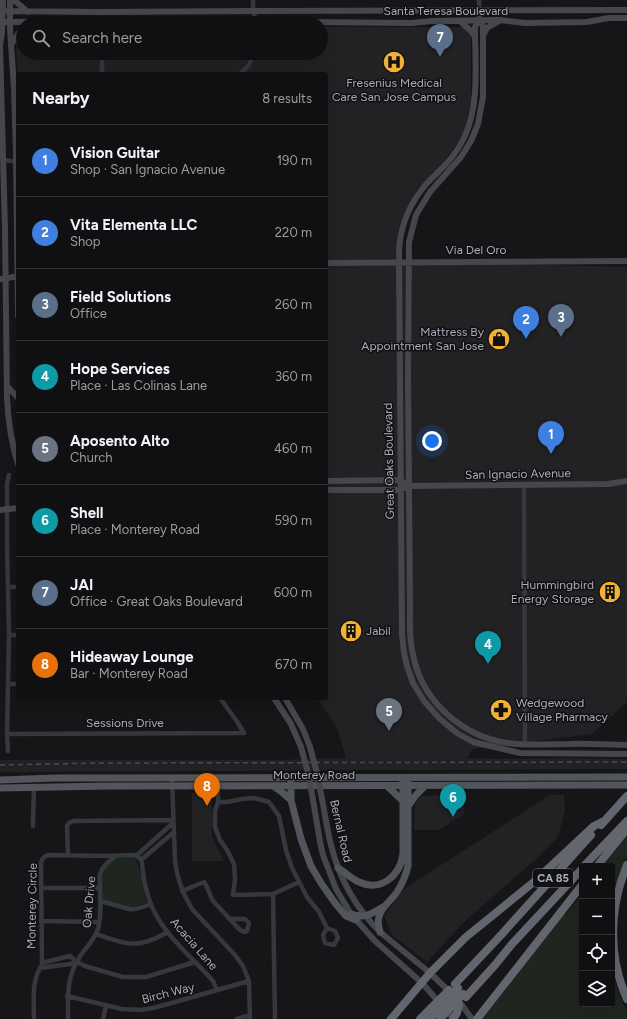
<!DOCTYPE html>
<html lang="en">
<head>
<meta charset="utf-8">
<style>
  :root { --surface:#101012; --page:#19191b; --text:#f1f3f6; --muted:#9c9d9f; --line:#303032; --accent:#f2b134 }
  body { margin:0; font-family:Figtree,sans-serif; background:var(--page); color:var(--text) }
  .controls { position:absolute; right:12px; bottom:12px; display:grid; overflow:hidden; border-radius:4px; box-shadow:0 4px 16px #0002 }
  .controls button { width:36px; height:36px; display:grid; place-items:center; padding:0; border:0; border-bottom:1px solid var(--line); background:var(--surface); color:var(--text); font:20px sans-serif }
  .you { position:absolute; left:432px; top:441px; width:14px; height:14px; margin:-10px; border:3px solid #fff; border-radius:50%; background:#1a73e8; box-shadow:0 0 0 6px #1a73e833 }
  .badge { display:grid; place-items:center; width:26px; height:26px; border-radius:50%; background:var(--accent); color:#fff; font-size:13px; font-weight:700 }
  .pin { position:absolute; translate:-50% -33px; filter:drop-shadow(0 1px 2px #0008) }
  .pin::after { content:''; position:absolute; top:21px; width:14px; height:12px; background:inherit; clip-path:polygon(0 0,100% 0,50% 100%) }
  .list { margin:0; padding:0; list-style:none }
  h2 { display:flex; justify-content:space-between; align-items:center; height:52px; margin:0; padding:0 16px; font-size:17px }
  h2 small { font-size:13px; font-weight:400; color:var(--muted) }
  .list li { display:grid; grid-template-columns:26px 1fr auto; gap:12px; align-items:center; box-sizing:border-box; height:72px; padding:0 16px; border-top:1px solid var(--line) }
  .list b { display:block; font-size:15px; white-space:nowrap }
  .list p { margin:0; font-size:13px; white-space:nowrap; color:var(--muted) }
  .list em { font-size:13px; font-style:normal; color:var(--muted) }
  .icon { flex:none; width:22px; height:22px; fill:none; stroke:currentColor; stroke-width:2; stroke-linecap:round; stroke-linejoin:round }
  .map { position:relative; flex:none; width:627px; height:1019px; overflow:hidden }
  .search { position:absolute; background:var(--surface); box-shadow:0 4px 16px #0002; left:16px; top:16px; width:312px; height:44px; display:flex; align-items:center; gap:10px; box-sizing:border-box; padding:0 14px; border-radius:22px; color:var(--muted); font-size:15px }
  .panel { position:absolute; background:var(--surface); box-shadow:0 4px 16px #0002; left:16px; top:72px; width:312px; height:628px; border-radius:4px }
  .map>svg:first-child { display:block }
  .built { fill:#222225 }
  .green { fill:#1e261f }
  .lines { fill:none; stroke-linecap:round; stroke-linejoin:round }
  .street { stroke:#37383d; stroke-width:4.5 }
  .secondary { stroke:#45474d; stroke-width:6 }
  .primary { stroke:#53555c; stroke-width:7 }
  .highway { stroke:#63666e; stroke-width:8 }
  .rail { stroke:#4a4c52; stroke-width:1.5; stroke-dasharray:5 4; stroke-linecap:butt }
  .secondary-bridge { stroke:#45474d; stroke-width:6 }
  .highway-bridge { stroke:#63666e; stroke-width:8 }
  .labels { text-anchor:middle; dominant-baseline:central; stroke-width:3; stroke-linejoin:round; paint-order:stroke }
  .shield { fill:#111113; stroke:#7b7e86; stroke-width:1 }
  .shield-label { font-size:11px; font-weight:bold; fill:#a8adb8 }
  .street-label { font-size:12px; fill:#a8adb8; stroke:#111113 }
  .poi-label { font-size:12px; fill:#a8adb8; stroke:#111113; text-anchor:end }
</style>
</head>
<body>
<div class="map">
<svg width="627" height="1019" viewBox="0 0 627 1019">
  <rect width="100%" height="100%" fill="#161618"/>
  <path class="built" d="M321,27h150v74l-7,33 -18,25 -29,31 -14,27 -8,42 6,2 226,6v435l-35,32 -119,15 -6,9 35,1 72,-1 53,1v10l-627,3v-12h276l70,-2 -9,-30 -20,-30h9v-624h-308v10l-2,-43 7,-8v20h298z
    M192,793h20v44l12,24h-32z
    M463,794l1,20 -25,16h-25l1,-26 4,-6 3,-2z
    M550,795h14l1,15 -7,27 -24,24 -69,60 -38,41 -35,-27 -8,-19 20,-27z"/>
  <path class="green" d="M627,835v21l-11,28 -4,15v-33h-10z
    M134,857c8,12 8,32 13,46l-18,5 -29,-9 1,-25 6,-9 10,-7z
    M582,894v110h30v-34l7,24 8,17v8h-145l18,-24 5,-4 1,-3 55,-72 6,-3z"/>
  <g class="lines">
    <path class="street" d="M253,0v11l4,12
      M479,0v11
      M102,74v-21
      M240,74l9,-9 5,-12
      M4,160l14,2
      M524,484l1,261
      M8,587h10
      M9,635h9
      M8,684h10
      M7,734l237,-1 -8,-13 -16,-22
      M8,751l-1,-17 2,-99 -2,-91v-60l2,-9
      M172,778l3,83c2,18 8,33 17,48l43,46 8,11 6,15 1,38
      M218,786v16l-3,9v16l5,13 7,10 7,14 1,15 -2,16 40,-1 26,-12
      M218,802h9l15,-3 12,-1 15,4 10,14 7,34 6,18 15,29 12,15 8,16
      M33,826v-6l1,-33
      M68,855l-1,-29 2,-3 4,-2 100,-1
      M137,855l36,-32
      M141,860l33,-28
      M41,888h59
      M182,891l22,-9 3,5 4,10 2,4 26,28 5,3 3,-1 2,-8 -4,-4h-14
      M273,894l2,125
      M100,901l29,8c8,1 14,-2 22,-5
      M41,921l58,1
      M327,928l8,3 3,7 -4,7 -9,-2 -2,-8z
      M96,934c16,5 33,13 49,8 8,-2 16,-6 23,-10
      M42,963l28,-7 7,6 8,4 38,11h23l49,-15
      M40,968l30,-4 7,-2
      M67,996l55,13 19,1 12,-2 15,-4 81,-23
      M34,1019c0,-17 -3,-39 8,-54l-1,-102c1,-5 3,-6 7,-8 29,0 58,2 86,0 3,1 6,3 7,5 2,4 1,9 2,13 1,10 4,20 7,29 12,32 41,54 63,79l4,9
      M68,1019c0,-26 -2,-42 13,-64 6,-9 14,-16 17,-26 4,-14 2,-29 2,-43 0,-3 -1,-8 0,-12 2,-8 10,-13 16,-18
      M103,1019l3,-13
      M237,1019l13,-4"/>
    <path class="secondary" d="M3,0l-1,33 -2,12 5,184 2,168c1,23 4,45 11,67
      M10,0v29l4,59 2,66 2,162
      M14,0l14,12
      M0,11l100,1 153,-1 374,-1
      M479,11v9l-4,7c0,37 5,77 -11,111 -6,12 -14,23 -24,32 -5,6 -12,11 -17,18 -12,15 -20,33 -23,52 -1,7 -1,15 -1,22l3,372 2,19 3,13 6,17 11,18 16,18 17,14 16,9 47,11 107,1
      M479,20l4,6v71l-5,27 -7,17 -10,16 -31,35 -14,23 -7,27 -1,134 2,229c0,18 -1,36 4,54 10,44 50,78 94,84 20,3 41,1 61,1 19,-1 39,1 58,1
      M460,21l12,11 3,5
      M0,22l206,-1 206,2 20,-2 68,-1 25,3 62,-1 22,-4h18
      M483,36l4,-8 12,-7
      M11,45l7,-11 5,-6
      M326,263l301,-2
      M0,279h6l12,-4
      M7,386l11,12
      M326,481l74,-1 3,2
      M326,490h74l9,-4 199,-2 19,-3
      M0,510l18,-2
      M274,698l17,26 10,23
      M285,698l18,31 7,18
      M322,799c3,15 5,31 9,46 8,33 25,63 49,87l50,41 21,20
      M313,800l7,42 3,13 13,34 15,25 24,27 47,42 32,36
      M459,1001l13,18"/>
    <path class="primary" d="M0,780l55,-2 572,-1
      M291,782v18l10,39 10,27 10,17 14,20 11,13 10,4
      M273,786l10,7 8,7
      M387,786l16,15
      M0,788l108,-2 519,-1
      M409,805l7,-10 9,-9
      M338,868c7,4 13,11 21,14 22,10 41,-6 44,-28v-73
      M351,914c14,5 20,0 32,-7
      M380,932c-1,-5 -3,-10 -1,-15 2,-10 13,-17 18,-25 5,-8 9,-17 11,-26v-85"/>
    <path class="highway" d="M601,825l26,-29
      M627,865c-18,43 -19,92 0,134
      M584,866l43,-45
      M597,866l30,-37
      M455,984l47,-50 89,-99
      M466,997l29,-32 17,-21 70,-75
      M391,1019l39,-46 36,-36 69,-56 59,-55 10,-5
      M420,1019l11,-11
      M429,1019l6,-6
      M477,1019l105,-134"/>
    <path class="rail" d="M0,765l100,-2 527,-1"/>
    <path class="secondary-bridge" d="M301,747l7,26 5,27
      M310,747l7,26 5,26"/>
    <path class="highway-bridge" d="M431,1008l18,-18
      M435,1013l23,-25
      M440,1019l23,-25
      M453,1019l4,-6 2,-8"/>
  </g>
  <defs>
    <g id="hospital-disc" transform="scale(1.15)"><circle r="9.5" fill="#f2b134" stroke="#111113"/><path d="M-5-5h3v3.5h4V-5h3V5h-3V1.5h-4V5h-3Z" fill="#111"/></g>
    <g id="shop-disc" transform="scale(1.15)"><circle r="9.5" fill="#f2b134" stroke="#111113"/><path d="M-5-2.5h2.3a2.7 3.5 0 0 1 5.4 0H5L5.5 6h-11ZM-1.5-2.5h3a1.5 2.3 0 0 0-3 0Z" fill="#111"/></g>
    <g id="building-disc" transform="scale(1.15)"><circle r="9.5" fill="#f2b134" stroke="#111113"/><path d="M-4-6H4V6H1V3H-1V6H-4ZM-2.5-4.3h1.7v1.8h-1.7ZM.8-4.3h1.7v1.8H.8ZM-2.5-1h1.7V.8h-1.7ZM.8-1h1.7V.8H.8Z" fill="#111"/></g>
    <g id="pharmacy-disc" transform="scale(1.15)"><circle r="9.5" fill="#f2b134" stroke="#111113"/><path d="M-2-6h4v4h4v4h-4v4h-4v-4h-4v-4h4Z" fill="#111"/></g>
  </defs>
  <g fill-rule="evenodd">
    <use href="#hospital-disc" x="394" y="62"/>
    <use href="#shop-disc" x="499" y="339"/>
    <use href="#building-disc" x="610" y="592"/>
    <use href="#building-disc" x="351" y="631"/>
    <use href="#pharmacy-disc" x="501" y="710"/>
  </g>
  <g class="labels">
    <rect class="shield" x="533" y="869" width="40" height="18" rx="3"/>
    <g class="shield-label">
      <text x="553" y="878">CA 85</text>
    </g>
    <g class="street-label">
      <text x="446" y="11">Santa Teresa Boulevard</text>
      <text x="476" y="250">Via Del Oro</text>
      <text transform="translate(389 461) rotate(-91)">Great Oaks Boulevard</text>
      <text transform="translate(518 474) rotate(-1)">San Ignacio Avenue</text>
      <text x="125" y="723">Sessions Drive</text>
      <text x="314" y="775">Monterey Road</text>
      <text transform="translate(341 831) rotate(77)">Bernal Road</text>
      <text transform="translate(89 902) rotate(-85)">Oak Drive</text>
      <text transform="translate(32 906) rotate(-89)">Monterey Circle</text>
      <text transform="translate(194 944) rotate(49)">Acacia Lane</text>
      <text transform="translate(168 993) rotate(-14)">Birch Way</text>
    </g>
    <g class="poi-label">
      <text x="394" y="83" text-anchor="middle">Fresenius Medical<tspan x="394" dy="14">Care San Jose Campus</tspan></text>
      <text x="484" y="332">Mattress By<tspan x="484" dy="14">Appointment San Jose</tspan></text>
      <text x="594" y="585">Hummingbird<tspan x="594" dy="14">Energy Storage</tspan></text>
      <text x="366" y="631" text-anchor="start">Jabil</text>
      <text x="516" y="703" text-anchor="start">Wedgewood<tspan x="516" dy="14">Village Pharmacy</tspan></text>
    </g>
  </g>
</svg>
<div class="controls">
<button>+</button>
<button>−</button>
<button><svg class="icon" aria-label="locate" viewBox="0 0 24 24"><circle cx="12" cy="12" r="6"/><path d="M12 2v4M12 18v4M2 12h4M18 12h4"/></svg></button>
<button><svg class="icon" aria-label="layers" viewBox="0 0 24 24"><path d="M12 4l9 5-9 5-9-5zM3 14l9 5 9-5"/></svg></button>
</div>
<div class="you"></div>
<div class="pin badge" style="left:551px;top:454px;background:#3f7fe0">1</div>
<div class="pin badge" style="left:526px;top:339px;background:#3f7fe0">2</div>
<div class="pin badge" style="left:561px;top:337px;background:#5c6f8a">3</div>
<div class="pin badge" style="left:488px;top:664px;background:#0f9aa8">4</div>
<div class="pin badge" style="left:389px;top:731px;background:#6b7280">5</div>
<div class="pin badge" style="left:453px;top:817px;background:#0f9aa8">6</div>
<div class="pin badge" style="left:440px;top:57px;background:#5c6f8a">7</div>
<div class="pin badge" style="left:207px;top:806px;background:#e8710a">8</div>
<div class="search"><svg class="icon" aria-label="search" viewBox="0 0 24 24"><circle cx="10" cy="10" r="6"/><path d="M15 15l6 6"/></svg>Search here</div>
<section class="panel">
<h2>Nearby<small>8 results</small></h2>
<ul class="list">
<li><span class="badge" style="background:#3f7fe0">1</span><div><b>Vision Guitar</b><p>Shop · San Ignacio Avenue</p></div><em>190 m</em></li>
<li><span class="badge" style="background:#3f7fe0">2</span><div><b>Vita Elementa LLC</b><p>Shop</p></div><em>220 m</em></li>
<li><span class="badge" style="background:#5c6f8a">3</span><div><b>Field Solutions</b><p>Office</p></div><em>260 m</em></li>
<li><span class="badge" style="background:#0f9aa8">4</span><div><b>Hope Services</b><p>Place · Las Colinas Lane</p></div><em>360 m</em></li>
<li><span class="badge" style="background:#6b7280">5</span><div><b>Aposento Alto</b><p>Church</p></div><em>460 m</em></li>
<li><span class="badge" style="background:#0f9aa8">6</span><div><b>Shell</b><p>Place · Monterey Road</p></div><em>590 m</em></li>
<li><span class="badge" style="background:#5c6f8a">7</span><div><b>JAI</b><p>Office · Great Oaks Boulevard</p></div><em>600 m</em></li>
<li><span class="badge" style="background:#e8710a">8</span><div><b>Hideaway Lounge</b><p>Bar · Monterey Road</p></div><em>670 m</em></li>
</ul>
</section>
</div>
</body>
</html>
